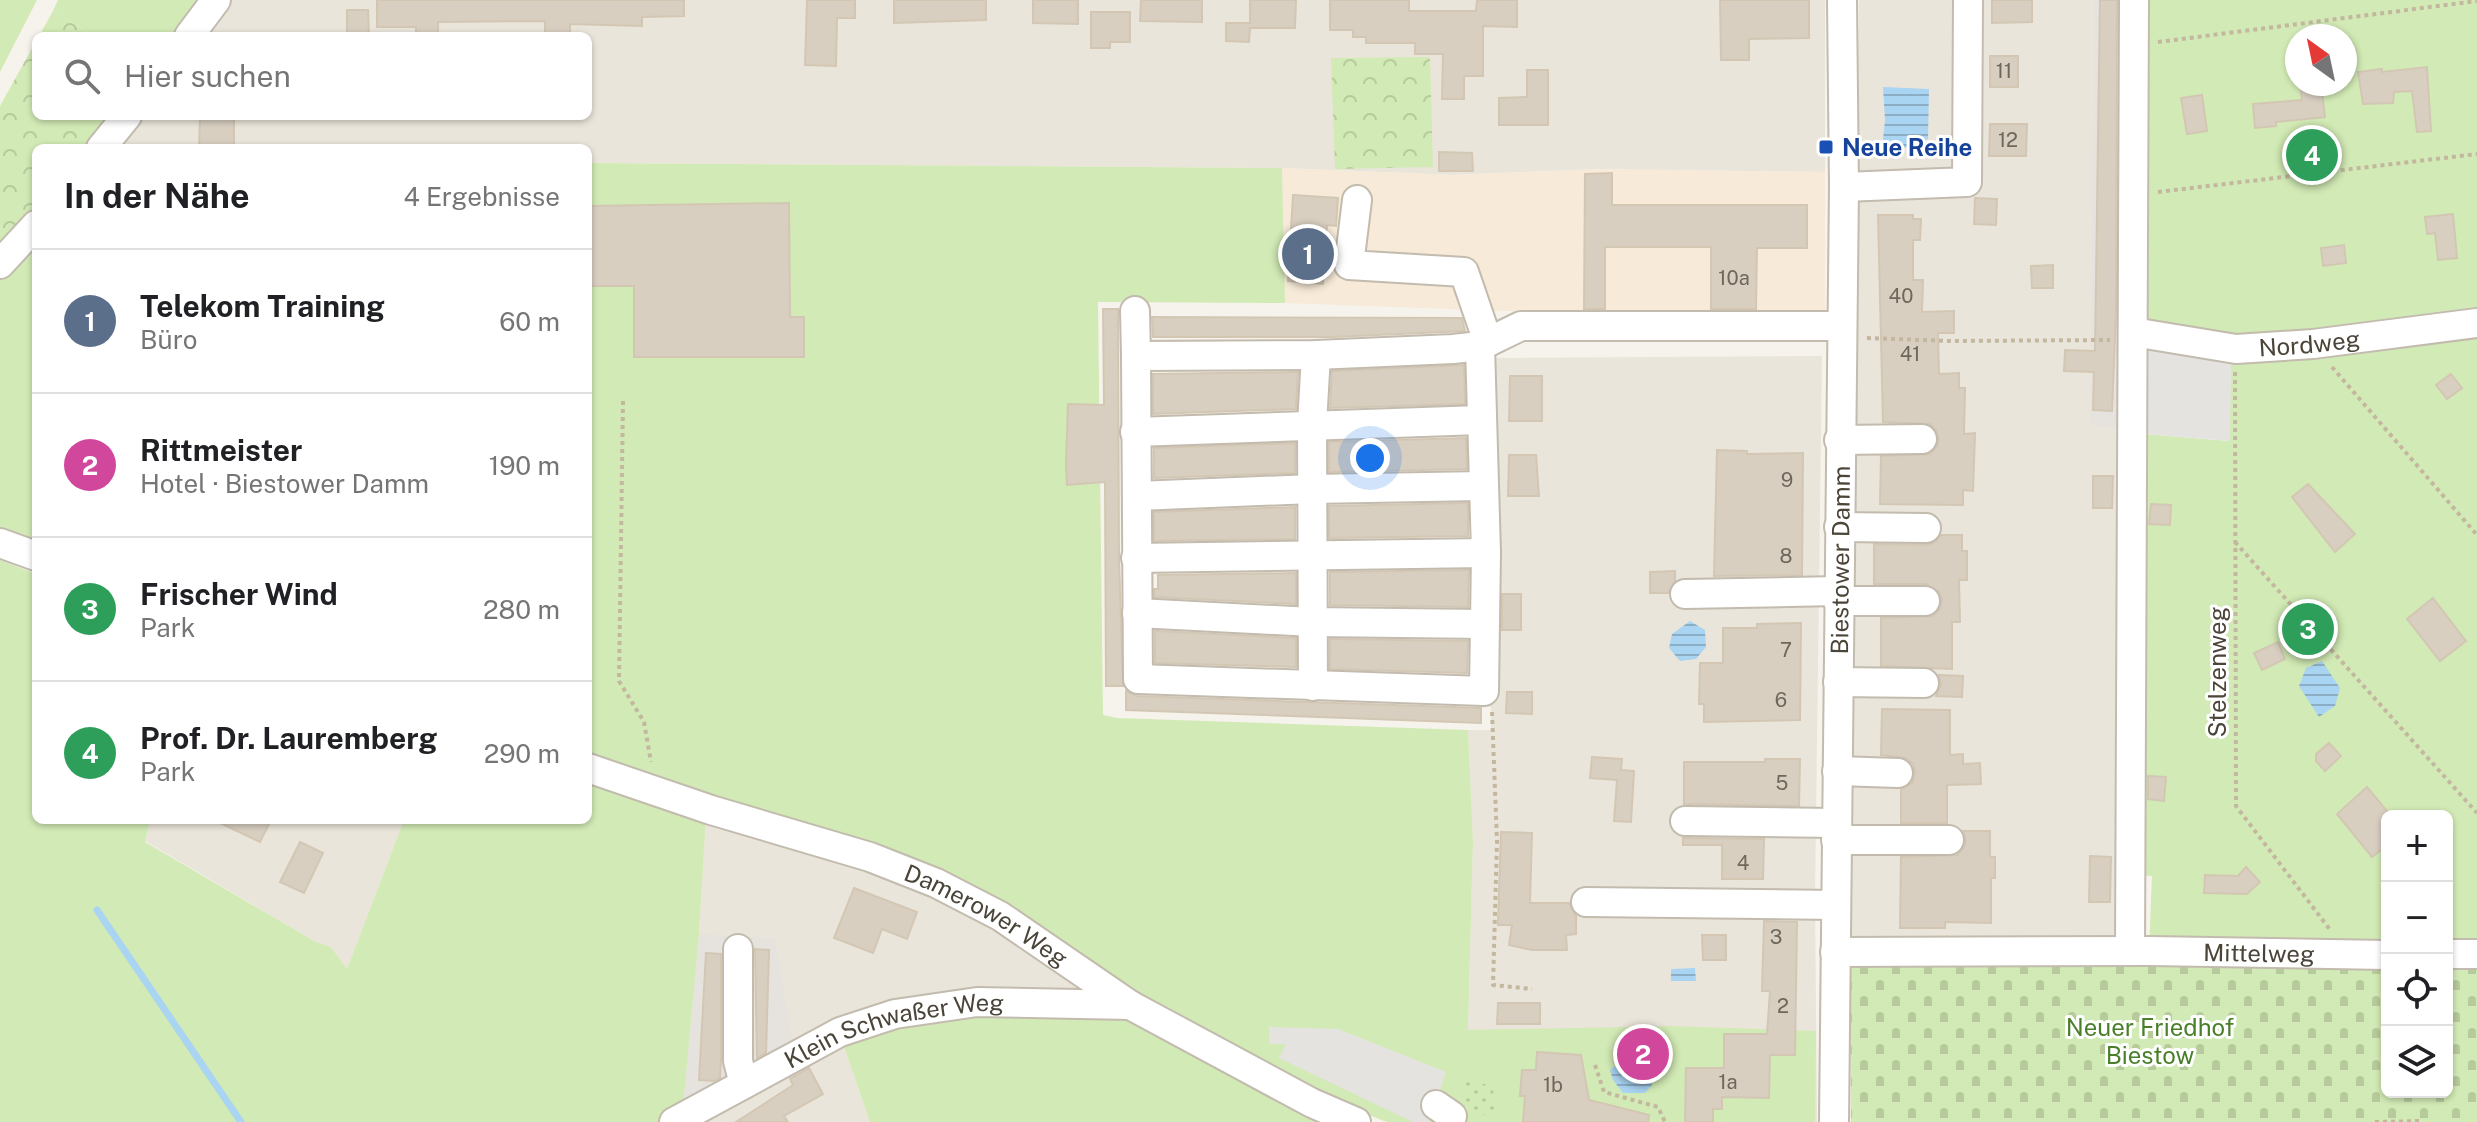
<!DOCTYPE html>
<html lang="de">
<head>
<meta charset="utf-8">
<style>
  :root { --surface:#fff; --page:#f2f2f2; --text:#202124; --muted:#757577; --line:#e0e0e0; --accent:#b45309 }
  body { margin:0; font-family:"Public Sans",sans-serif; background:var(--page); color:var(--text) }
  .controls { position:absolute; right:24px; bottom:24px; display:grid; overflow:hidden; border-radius:12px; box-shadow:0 2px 6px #0004 }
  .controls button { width:72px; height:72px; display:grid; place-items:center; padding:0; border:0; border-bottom:2px solid var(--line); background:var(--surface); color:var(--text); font:40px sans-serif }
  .compass { position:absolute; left:2285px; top:24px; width:72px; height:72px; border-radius:50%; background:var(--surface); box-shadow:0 2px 6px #0004; rotate:327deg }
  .you { position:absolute; left:1370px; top:458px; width:28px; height:28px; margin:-20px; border:6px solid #fff; border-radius:50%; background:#1a73e8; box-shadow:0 0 0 12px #1a73e833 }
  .badge { display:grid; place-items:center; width:52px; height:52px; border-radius:50%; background:var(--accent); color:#fff; font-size:26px; font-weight:700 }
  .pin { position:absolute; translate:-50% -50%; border:4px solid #fff; box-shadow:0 2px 8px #0006 }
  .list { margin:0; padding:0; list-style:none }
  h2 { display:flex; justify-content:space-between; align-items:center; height:104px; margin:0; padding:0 32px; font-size:34px }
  h2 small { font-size:26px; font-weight:400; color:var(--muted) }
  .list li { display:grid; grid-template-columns:52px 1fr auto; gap:24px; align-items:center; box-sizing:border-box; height:144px; padding:0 32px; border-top:2px solid var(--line) }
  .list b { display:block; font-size:30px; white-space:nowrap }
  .list p { margin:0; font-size:26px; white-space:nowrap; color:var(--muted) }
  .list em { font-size:26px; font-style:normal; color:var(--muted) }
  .icon { flex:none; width:44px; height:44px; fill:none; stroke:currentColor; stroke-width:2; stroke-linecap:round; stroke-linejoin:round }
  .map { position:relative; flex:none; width:2477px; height:1122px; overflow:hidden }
  .search { position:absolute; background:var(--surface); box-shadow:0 2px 6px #0004; left:32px; top:32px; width:560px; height:88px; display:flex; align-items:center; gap:20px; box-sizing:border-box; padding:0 28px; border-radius:12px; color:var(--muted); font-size:30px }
  .panel { position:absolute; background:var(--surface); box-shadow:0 2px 6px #0004; left:32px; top:144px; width:560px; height:680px; border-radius:12px }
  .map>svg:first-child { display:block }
  .residential { fill:#eae5da }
  .commercial { fill:#f7ead8 }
  .industrial { fill:#e6e2dd }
  .green { fill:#d2eab5; fill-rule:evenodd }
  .forest { fill:url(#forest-crowns) }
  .cemetery { fill:url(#cemetery-stones) }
  .park { fill:url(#park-dots) }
  .parking { fill:#e5e3e0 }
  .water { fill:url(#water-rules) }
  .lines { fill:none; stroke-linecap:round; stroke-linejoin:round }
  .stream { stroke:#a9d4f2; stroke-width:7 }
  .building { fill:#d8cfc1; stroke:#d3c7b4; stroke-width:2 }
  .minor-casing { stroke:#c2bbae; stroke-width:32 }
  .path { stroke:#c4b79f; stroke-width:4; stroke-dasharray:4 4; stroke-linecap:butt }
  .minor { stroke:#fff; stroke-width:28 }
  .transit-dot { fill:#1a4fb4; stroke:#fff; stroke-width:3 }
  .labels { text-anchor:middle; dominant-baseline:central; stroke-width:6; stroke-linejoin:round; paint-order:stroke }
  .number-label { font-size:20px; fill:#6e675b }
  .transit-label { font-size:24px; font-weight:bold; fill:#164399; stroke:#fff; text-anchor:start }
  .street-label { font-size:24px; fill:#4b4439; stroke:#fff }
  .park-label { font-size:24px; fill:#4a7f2a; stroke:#fff }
</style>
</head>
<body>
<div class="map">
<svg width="2477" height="1122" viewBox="0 0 2477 1122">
  <defs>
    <pattern id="forest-crowns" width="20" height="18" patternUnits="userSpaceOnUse" patternTransform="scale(2)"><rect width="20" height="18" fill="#d2eab5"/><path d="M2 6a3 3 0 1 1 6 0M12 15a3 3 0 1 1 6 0" fill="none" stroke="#b6ca9c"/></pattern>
    <pattern id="cemetery-stones" width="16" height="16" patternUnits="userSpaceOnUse" patternTransform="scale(2)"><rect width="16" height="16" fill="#d2eab5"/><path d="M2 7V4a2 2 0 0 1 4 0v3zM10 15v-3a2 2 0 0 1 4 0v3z" fill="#b6ca9c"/></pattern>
    <pattern id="park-dots" width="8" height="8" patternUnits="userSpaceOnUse" patternTransform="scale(2)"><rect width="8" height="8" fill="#d2eab5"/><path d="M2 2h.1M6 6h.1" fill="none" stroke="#b6ca9c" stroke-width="1.8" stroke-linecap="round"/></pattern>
    <pattern id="water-rules" width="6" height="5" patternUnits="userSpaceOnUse" patternTransform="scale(2)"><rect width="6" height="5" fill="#a9d4f2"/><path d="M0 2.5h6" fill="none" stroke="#8caec5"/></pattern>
  </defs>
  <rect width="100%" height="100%" fill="#f6f3ec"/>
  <path class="residential" d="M218,0h1607v172l-225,-3 -147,6 -171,-7 -694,-5v-15h-479l24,-32h455v-80h-396z
    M1859,0h270l-6,942 -273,2z
    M1822,356l-7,541 2,225h-430l81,-92 5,-189 -5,-111h23l-5,-372z
    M706,817l225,74 160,96 -5,9 -243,48 27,78h-195l7,-5 17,-183z
    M150,820h254l-57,149 -16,-22 -15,-5 -171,-101z"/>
  <path class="commercial" d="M1282,168l171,7 147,-6 225,3v138l-323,1 -217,-8z"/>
  <path class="industrial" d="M2094,0h35l-3,427 -36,-2z
    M699,934l76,4 20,118 -113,62z"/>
  <path class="green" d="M0,0h37l-37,72z
    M58,0h147l-27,36h-84l-41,-25z
    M2147,0h330v958h-30v-142h-60v142l-238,-7 3,-75 -16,-1 7,-441 86,7 2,-79 -88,-17 6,-302zM2297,36h48v48h-48z
    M588,163l694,5 3,135 -187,-1 5,413 14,3 351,12 5,111 -5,189 204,-4 144,5 -1,91h-428l-71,-27 -141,-84 -47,-24 -162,-105 -92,-37 -286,-88z
    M36,237v308l-36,-15v-255z
    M0,560l36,14v246h114l-5,22 171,100 15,5 16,22 57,-149h184v-43l118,40 -7,117 -17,184 -8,4h-674z
    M975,1010l149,8 216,104h-470l-27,-78 52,-22z"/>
  <path class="forest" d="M53,11l41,25h-55z
    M36,41v75h80l-25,32h-55v63l-36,37v-142z
    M1430,57l3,110 -98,2 -4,-111z"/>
  <path class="cemetery" d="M2387,958v134h60v-134h30v164h-626l-1,-162z"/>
  <path class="park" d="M1468,1079l25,8 2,27 -4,3 -27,-9v-25z"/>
  <path class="parking" d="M2143,345l88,16 -1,80 -87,-7z
    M1269,1027l69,2 108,43 -17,50h-16l-134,-64 7,-14h-17z"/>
  <path class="water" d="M1883,87l46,2 -1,50 -29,11h-17l3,-30z
    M1690,621l15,9 1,17 -10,12 -16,2 -11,-13 3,-14z
    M2322,661l18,27 -5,18 -16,11 -20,-31 7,-18z
    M1695,968l1,13h-25v-12z
    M1637,1056l12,11 3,18 -7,8h-22l-10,-13 -3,-10 15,-13z"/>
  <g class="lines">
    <path class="stream" d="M97,910l144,212"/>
  </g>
  <path class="building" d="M377,0h307v16l-42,1v9l-72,-2v12h-25v-15l-107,1v14h-22v-9h-39z
    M807,0h48v18h-18l-1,48 -31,-1z
    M894,0h92v20l-92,3z
    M1033,0h45v24l-45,-1z
    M1141,0h61v22l-62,-1z
    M1250,0h46l-1,28h-45l-1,14 -23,-1v-18h24z
    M1330,0h79v11h67l1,-11h40v27l-34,-1v50h-19v23h-22l1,-45h-28v-11h-49v-6h-13v-7h-23z
    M1720,0h89v38l-60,1v21h-28z
    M1992,0h40v22l-40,1z
    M2100,0h17l-1,312 -4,99 -19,-1 1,-38 -30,-1 1,-21 30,1z
    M347,10h21l1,26h-22z
    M1091,12h39v30h-20v6h-19z
    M1990,56h28v31h-28z
    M2427,67l4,64 -14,1 -5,-41 -18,1 -1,11 -30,1 -5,-32 24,-3v3z
    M1527,70h21v55h-49v-27l28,-1z
    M2300,84h21l4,33 -49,5v4l-21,2 -2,-24 49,-4z
    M2202,95l5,36 -20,3 -6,-36z
    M200,119h34v29h-35z
    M1990,124h37l-1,32h-37z
    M1439,152l33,1 1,18h-34z
    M1612,173v32h195v43h-50l-1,61h-45v-62h-106v62h-21l1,-135z
    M1293,195l45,3 -2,28 -9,-1 -4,59 -35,-3z
    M1975,198l22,1 -1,26 -22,-1z
    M789,203l1,114h14v40h-170v-71h-46v-80z
    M2453,214l4,44 -19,2 -3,-27 -8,1 -2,-17z
    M1878,215h35v4h8l-1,21h-7v40h10l-1,32 32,-1v22h-16l1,41 20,-1v15h6l-1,46 11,-1 -2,58 -10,-1v15l-83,-1 1,-48 49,-2 6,-6 3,-8 -3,-10 -6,-6 -47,-2z
    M2344,245l2,18 -23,3 -2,-18z
    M2053,265v23h-21l-1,-22z
    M1103,309h15l1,248 4,129h-17l-1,-204 -38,3 -1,-21 2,-60 36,1z
    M1152,317l310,1 3,13 -132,6h-180z
    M1464,365l1,39 -135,4 2,-37z
    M1298,372l-2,37 -143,5v-40z
    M2451,374l11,14 -15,11 -11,-14z
    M1510,376h32v45h-33z
    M1466,438l1,31 -138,3v-30z
    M1295,443v30l-141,5v-30z
    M1717,450l30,1v3l56,-1 -1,122 -88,1z
    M1509,455h27l3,41h-31z
    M2093,476h20l-1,32h-19z
    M2308,484l47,50 -20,18 -43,-55z
    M1468,503v33l-139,2v-32z
    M2151,504l20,1 -1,20 -21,-1z
    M1295,507v32l-141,2v-29z
    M1941,535h21v16h5v29h-8l1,42h-8v47l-71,-3v-48l52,-2 7,-7 2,-9 -3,-8 -13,-8h-52v-40l53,1 8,-3z
    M1469,570l-1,37 -138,-2v-33z
    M1675,571v10l-7,12h-18v-21z
    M1296,573v31l-142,-7v-8h4v-14z
    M1502,594h19v36h-19z
    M2433,598l33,43 -26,20 -33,-42z
    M1801,623l-1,97 -96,2v-18h-5l1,-41h23v-35h34v-4z
    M1155,631l141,7v29l-141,-4z
    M1330,639l138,2 -1,32 -137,-4z
    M2278,642l7,17 -23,11 -8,-17z
    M1939,675l24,1 -1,21 -26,-1 5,-12z
    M1126,691l11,5 344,12v15l-355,-13z
    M1507,692h25v22l-26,-1z
    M1882,709l68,1v45l13,-1v10l17,-1 1,21 -34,1v38h-46v-34l11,-6 3,-10 -2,-9 -7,-6 -25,-3z
    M2329,743l12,13 -16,15 -9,-10v-7z
    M1592,757l30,2 -1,11 13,1 -3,51 -17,-1 3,-41 -27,-2z
    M1765,759h35l-1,47 -115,-2v-42h81z
    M2148,776l18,1 -2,24 -16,-2z
    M2367,787l20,24v34l-15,12 -35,-43z
    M214,820h57l-11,22z
    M1963,831h27v26h5v21h-4v45l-46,-1v6h-45l1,-71 56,-2 6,-6 3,-8z
    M1501,832l31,1 -2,70h39l7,13v18l-10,1 1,15h-35l-23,-5 3,-20h-14z
    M1683,838l81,1 -1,40h-41v-34h-39z
    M300,842l23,11 -19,40 -24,-11z
    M2090,856l21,1 -1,45h-21z
    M2246,867l14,15 -13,12 -43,-1 1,-18 33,1z
    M854,888l63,24 -10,27 -25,-10 -9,24 -39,-15z
    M1764,921l33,1 -2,133h-25l-1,43 -47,-1v12h-9v13h-28l1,-54h38v-34h43l3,-43h-8z
    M1702,935h24v25h-23z
    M755,949l14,1 -3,103 -9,5z
    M706,953l15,1v106l-1,18 -6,3 -15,-1z
    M1498,1003h42v21h-43z
    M1537,1052l44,3 8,45 60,15 -1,7h-125l2,-26h-5l2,-26h14z
    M809,1068l14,26 -39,22 4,6h-52l57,-37 -3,-6z"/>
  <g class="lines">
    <g class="minor-casing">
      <g id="minor">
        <path d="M189,36l27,-36"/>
        <path d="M101,148l26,-32"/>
        <path d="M1844,187l123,-5 1,-182"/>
        <path d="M1357,200l-8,65 115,7 24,70"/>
        <path d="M0,264l36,-39"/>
        <path d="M1135,311l1,45"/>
        <path id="s1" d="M2133,332l103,17 77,-5 164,-21"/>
        <path d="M1480,346l6,207 -2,138 -346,-12 -2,-323 180,-1 137,-6 27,-3 41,-20h319"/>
        <path d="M1135,432l346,-12"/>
        <path d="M1839,440l83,-1"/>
        <path d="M1137,496l175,-7 170,-3"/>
        <path d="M1839,527l87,1"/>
        <path d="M0,543l36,13"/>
        <path d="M1136,558l350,-5"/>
        <path d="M1685,594l153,-3"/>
        <path d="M1838,601h87"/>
        <path d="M1137,613l176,9 171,2"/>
        <path d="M1838,682l86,1"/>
        <path d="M1313,686l-1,-262 4,-69"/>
        <path id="s2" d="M588,768l123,42 159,47 66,26 64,33 130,89 182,98 44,19"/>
        <path d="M1837,771l61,2"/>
        <path d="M1685,821l151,2"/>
        <path d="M1836,840h113"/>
        <path d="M1586,902l250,3"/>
        <path d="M738,949v112l6,23"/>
        <path d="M2130,951l4,-951"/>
        <path id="s3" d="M1835,952l314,-1 238,4"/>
        <path d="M2447,954h30"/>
        <path d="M1436,1105l16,11 -2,6"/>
        <path id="s4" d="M674,1122l166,-90 55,-18 82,-12 153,3"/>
        <path id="s5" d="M1834,1122l10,-935 -2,-187"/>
      </g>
    </g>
    <path class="path" d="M2158,42l319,-41
      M2158,192l319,-38
      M1867,338l82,3 161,-1
      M2332,367l145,168
      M2235,372l1,434 95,125
      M623,401l-4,280 25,41 7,40
      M2235,542l242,271
      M1492,712l5,129 -4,144 39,4
      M1595,1065l9,27 54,15 7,15
      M2375,1122l45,-1"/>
    <use href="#minor" class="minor"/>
  </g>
  <rect class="transit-dot" x="1818" y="139" width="16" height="16" rx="4"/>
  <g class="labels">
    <g class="number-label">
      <text x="2004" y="71">11</text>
      <text x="2008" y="140">12</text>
      <text x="1734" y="278">10a</text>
      <text x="1901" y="296">40</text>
      <text x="1910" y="354">41</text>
      <text x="1787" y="480">9</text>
      <text x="1786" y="556">8</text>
      <text x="1786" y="650">7</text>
      <text x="1781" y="700">6</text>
      <text x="1782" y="783">5</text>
      <text x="1743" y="863">4</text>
      <text x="1776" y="937">3</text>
      <text x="1783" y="1006">2</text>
      <text x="1728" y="1082">1a</text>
      <text x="1553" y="1085">1b</text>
    </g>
    <g class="transit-label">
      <text x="1842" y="147">Neue Reihe</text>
    </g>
    <g class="street-label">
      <text stroke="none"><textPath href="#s1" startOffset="178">Nordweg</textPath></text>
      <text stroke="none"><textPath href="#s5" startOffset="562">Biestower Damm</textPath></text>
      <text transform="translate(2217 672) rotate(-90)">Stelzenweg</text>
      <text stroke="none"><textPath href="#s2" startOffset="426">Damerower Weg</textPath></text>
      <text stroke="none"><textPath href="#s3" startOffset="424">Mittelweg</textPath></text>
      <text stroke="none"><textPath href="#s4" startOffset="242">Klein Schwaßer Weg</textPath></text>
    </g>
    <g class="park-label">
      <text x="2150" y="1027">Neuer Friedhof<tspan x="2150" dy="28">Biestow</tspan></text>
    </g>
  </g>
</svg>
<div class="controls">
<button>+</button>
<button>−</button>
<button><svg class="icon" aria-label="locate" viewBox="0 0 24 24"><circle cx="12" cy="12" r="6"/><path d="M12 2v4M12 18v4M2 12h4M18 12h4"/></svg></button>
<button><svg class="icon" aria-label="layers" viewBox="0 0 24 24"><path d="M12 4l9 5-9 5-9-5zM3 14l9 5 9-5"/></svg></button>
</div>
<svg class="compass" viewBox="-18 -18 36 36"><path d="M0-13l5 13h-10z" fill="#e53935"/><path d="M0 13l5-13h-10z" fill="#757577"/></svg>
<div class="you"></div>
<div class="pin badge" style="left:1308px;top:254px;background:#5c6f8a">1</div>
<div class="pin badge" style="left:1643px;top:1054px;background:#d1479c">2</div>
<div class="pin badge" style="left:2308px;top:629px;background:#2e9e5b">3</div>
<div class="pin badge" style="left:2312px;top:155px;background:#2e9e5b">4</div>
<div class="search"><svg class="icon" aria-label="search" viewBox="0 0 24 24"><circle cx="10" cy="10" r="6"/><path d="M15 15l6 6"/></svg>Hier suchen</div>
<section class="panel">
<h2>In der Nähe<small>4 Ergebnisse</small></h2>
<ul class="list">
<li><span class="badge" style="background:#5c6f8a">1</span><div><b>Telekom Training</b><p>Büro</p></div><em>60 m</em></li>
<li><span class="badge" style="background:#d1479c">2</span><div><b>Rittmeister</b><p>Hotel · Biestower Damm</p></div><em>190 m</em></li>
<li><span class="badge" style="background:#2e9e5b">3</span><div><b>Frischer Wind</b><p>Park</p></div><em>280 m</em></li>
<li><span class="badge" style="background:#2e9e5b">4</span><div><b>Prof. Dr. Lauremberg</b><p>Park</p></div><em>290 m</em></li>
</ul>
</section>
</div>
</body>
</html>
